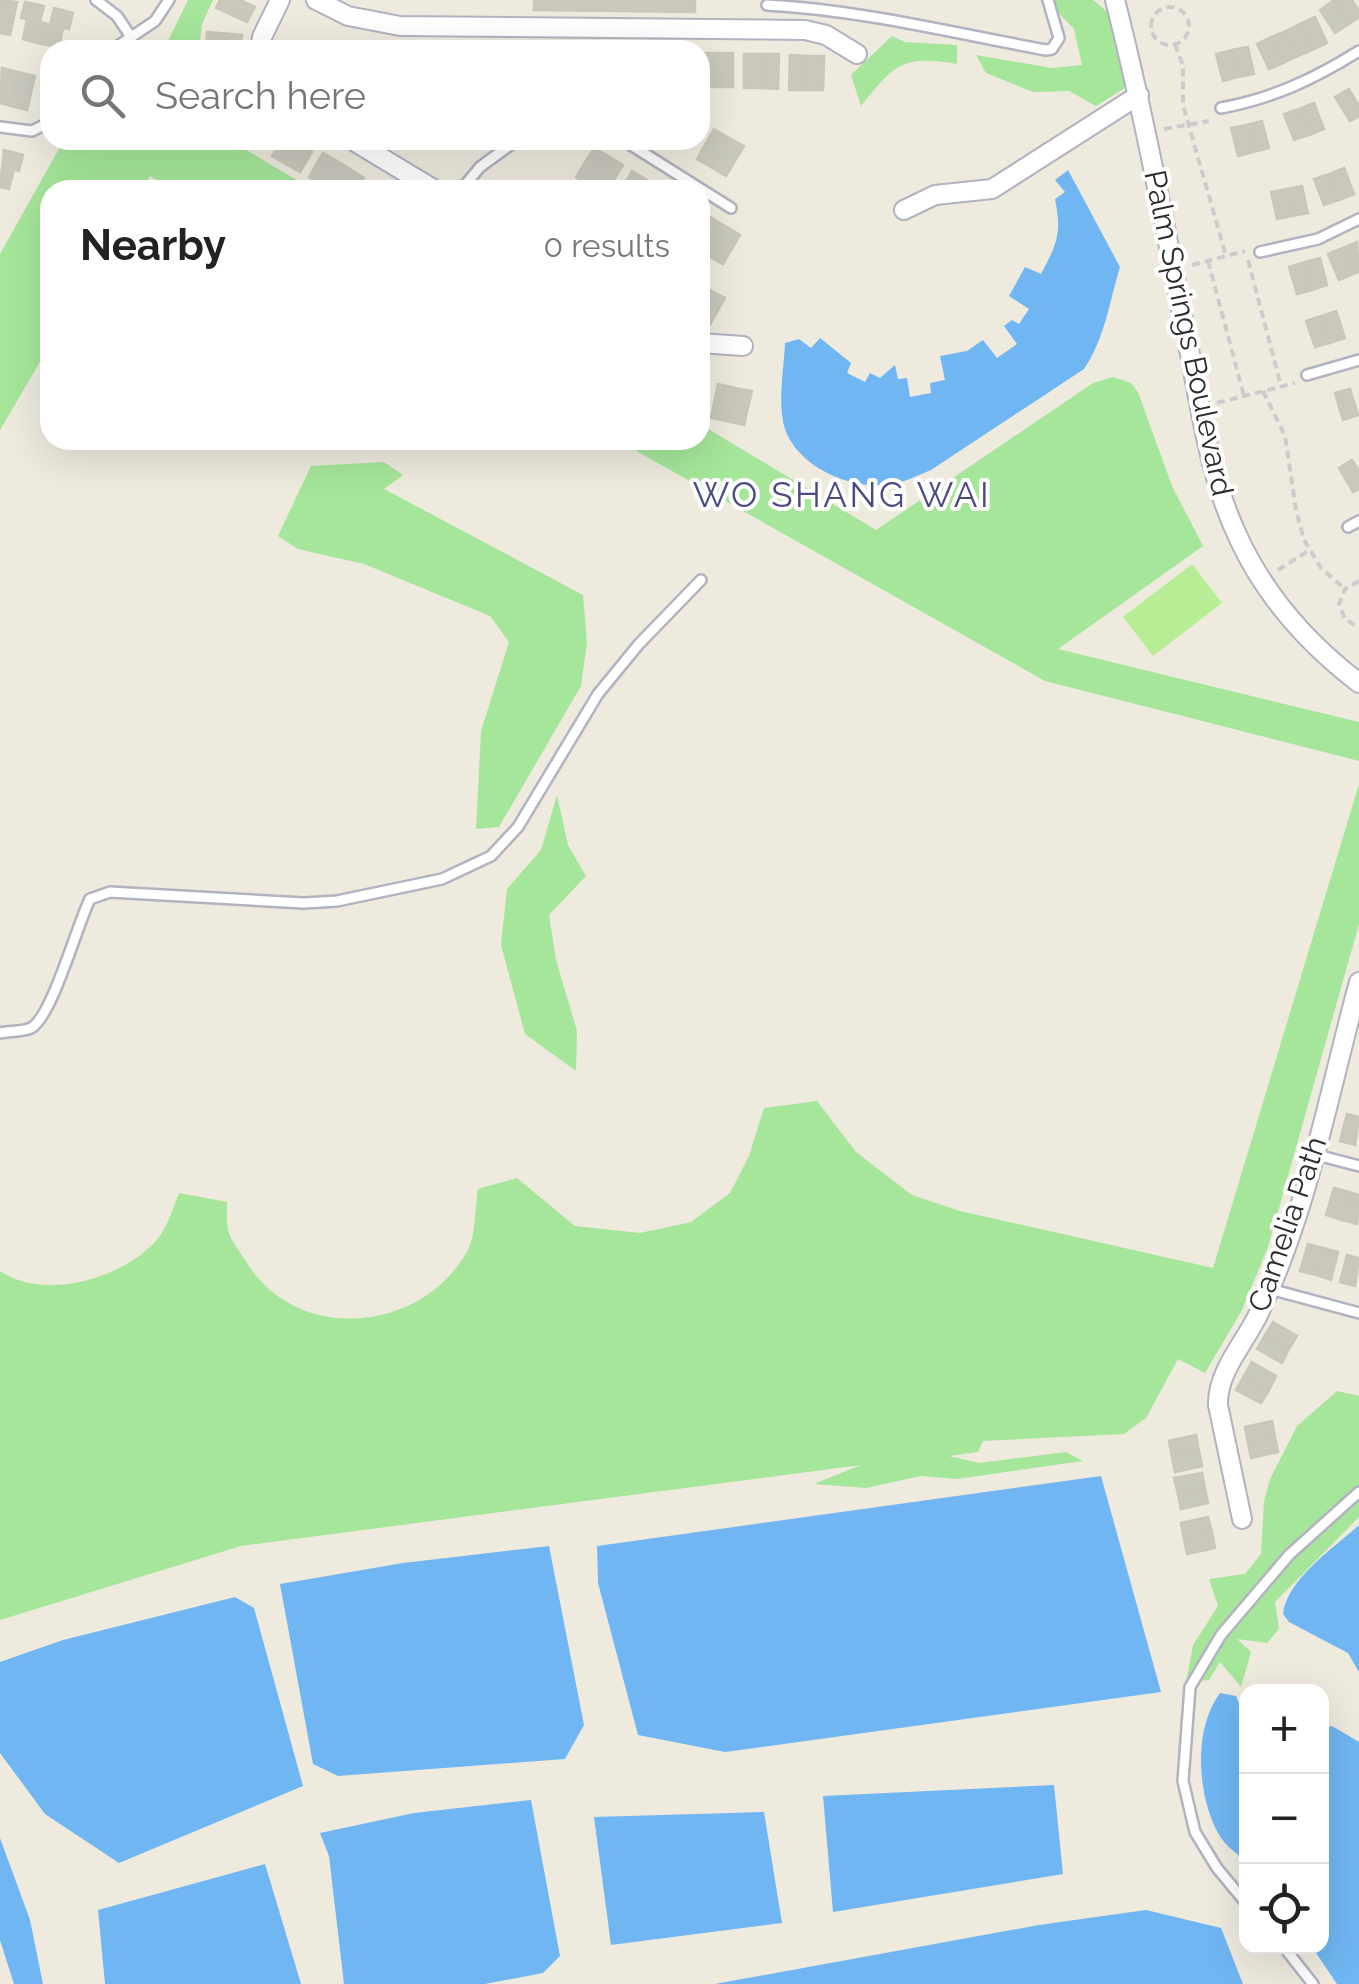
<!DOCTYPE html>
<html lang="en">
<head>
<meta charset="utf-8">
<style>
  :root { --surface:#fff; --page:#f2f2f2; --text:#222; --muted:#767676; --line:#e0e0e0 }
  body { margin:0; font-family:Raleway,sans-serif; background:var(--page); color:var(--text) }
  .controls { position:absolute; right:30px; bottom:30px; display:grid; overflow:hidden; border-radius:20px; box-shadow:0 10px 40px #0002 }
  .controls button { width:90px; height:90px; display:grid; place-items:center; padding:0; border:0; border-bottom:2px solid var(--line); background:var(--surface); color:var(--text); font:50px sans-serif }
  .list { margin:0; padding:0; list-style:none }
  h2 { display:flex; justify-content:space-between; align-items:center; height:130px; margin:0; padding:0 40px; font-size:42px }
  h2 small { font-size:32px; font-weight:400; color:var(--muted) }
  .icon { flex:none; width:55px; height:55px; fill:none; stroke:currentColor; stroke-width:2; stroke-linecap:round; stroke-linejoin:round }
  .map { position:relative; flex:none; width:1359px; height:1984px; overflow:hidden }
  .search { position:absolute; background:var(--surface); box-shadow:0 10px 40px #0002; left:40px; top:40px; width:670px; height:110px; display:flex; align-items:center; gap:25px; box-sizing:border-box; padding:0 35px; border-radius:30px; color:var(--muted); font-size:38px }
  .panel { position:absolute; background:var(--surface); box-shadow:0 10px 40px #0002; left:40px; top:180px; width:670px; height:270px; border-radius:30px }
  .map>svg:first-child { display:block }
  .green { fill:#a5e69a }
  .pitch { fill:#b7ed95 }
  .water { fill:#6fb6f2 }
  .building { fill:#c9c8bd; stroke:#cac7b8; stroke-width:2.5 }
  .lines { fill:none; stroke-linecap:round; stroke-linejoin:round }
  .lane-casing { stroke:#b2b2c0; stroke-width:14 }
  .street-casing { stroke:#b2b2c0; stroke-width:22 }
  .path { stroke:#ccc; stroke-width:4; stroke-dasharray:8 5; stroke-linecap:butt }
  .lane { stroke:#fff; stroke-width:9 }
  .street { stroke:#fff; stroke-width:18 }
  .labels { text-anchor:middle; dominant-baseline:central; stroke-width:8; stroke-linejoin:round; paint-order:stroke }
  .street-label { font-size:30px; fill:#2c2c2c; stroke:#fff }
  .quarter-label { font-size:35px; letter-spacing:2.5px; fill:#4c4b7f; stroke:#fff }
</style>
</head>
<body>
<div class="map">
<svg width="1359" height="1984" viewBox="0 0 1359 1984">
  <rect width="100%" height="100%" fill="#eeeade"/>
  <path class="green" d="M188,0h25l-11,24 -3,26h-48l18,-11z
    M1055,0h38l24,20 19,61 -40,25 -27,-15 -36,1 -47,-19 -10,-18 76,13 30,-3 -8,-36 -22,-23z
    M892,36l13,6 52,3v19c-55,-9 -62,0 -96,42l-10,-31z
    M64,140h166l83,50h-138l-25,-14 -9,14h-91v155l-50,85v-176z
    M1113,377l18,6 7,9 34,94 31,60 -145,103 301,73v39l-314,-80 -428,-241h83v-16l176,106 217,-147z
    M384,462l19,13 -19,14 199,106 4,48 -6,43 -82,141 -23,2 5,-98 28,-89 -19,-26 -126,-52 -66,-15 -20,-13 33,-70z
    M1359,784v140l-91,323 -27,65 -36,61 -27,-14 -32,59 -22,16 -141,7 -5,11 -29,4 30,7 87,-11 17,9 -126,18 -36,-3 -55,12 -52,-4 47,-19 -620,81 -241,74v-349c44,30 120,8 154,-28 13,-13 18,-33 25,-50l48,9c0,10 -1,22 2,31 3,9 11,19 16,27 50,84 176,75 223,-10 8,-16 7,-43 10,-61l39,-11 58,48 65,7 51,-11 39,-29 19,-37 15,-48 53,-7 39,51 56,43 48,16 253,57z
    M557,795l11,50 18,31 -37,39 7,45 21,71 -1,40 -51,-37 -24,-89 6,-56 34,-39z
    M1337,1391l22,5v121l-84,85 4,27 -12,14 -30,-4 14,13 -10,35 -21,-25 -11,18 -23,2 7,-37 25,-39 -9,-27 36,-5 16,-20 3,-53 6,-22 27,-53z"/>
  <path class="pitch" d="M1192,564l30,39 -69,53 -30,-39z"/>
  <path class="water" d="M1068,170l52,97c-11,36 -15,71 -36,102l-153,101c-14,6 -28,13 -44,15 -38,4 -89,-18 -102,-56 -8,-26 -1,-59 0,-86l14,-4 12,9 9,-10 31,25 -4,10 18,9 5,-9 10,5 15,-13 3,14 9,-1 3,19 21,-4 -1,-10 15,-3 -5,-24 27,-5 16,-11 14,18 20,-14 -13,-18 8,-6 7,4 10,-15 -20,-13 16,-29 16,7c16,-30 21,-41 14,-75l10,-7 -10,-12z
    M1101,1476l60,216 -436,60 -87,-17 -40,-152 -1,-37z
    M1359,1525v147l-11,-19 -59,-31 -6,-8c4,-35 51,-66 76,-89z
    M549,1546l35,179 -19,34 -227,17 -25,-12 -33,-180 123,-21z
    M235,1597l19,11 49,178 -184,77 -74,-49 -45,-61v-91l63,-22z
    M1220,1693l16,3 10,24v141c-11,-9 -21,-15 -28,-28 -21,-39 -25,-104 2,-140z
    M1332,1726l27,16v242h-22l-25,-37 10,-1v-218z
    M1054,1785l9,89 -230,38 -10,-116z
    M531,1800l29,156 -17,17 -58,11h-141l-15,-128 -9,-23 94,-20z
    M764,1812l18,111 -171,22 -17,-128z
    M0,1838l30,82 13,64h-29l-14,-44z
    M265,1864l36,120h-196l-7,-74z
    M1146,1910l75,18 22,56h-528l324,-59z"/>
  <path class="building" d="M0,0l17,2 -7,33 -10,-2z
    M220,0h20l15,7 -8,15 -31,-14z
    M534,0h161v12l-161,-2z
    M1352,0l7,11v6l-10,7 -16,-23z
    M1333,1l16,23 -14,9 -15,-23z
    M25,2l19,4 -4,16 5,1 -4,21 -18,-5 4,-20 -6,-1z
    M54,8l19,5 -4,16 -6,-1 -4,19 -18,-3 4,-21 5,2z
    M1315,17l12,26 -15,7 -12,-26z
    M1300,24l12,26 -14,6 -12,-25z
    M1286,31l12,25 -15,7 -12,-26z
    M207,32l35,3 -2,15 -34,-1z
    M1271,37l12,26 -14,6 -12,-25z
    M1248,47l6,27 -16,3 -6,-27z
    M1232,50l6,27 -15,4 -7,-27z
    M700,53h16l-1,34h-15z
    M716,53h17v34h-18z
    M744,54h18l-1,34h-17z
    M762,54h17l-1,35 -17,-1z
    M790,55l17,1 -1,34h-17z
    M807,56h17l-1,34h-17z
    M2,68l16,4 -7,34 -11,-3z
    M18,72l17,4 -8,34 -16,-4z
    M1349,89l10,17v10l-9,5 -15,-24z
    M1314,103l10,26 -15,6 -10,-26z
    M1299,109l10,26 -15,5 -10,-26z
    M1262,121l7,27 -16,4 -6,-27z
    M1247,125l6,27 -15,4 -7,-28z
    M714,129l15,9 -18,29 -14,-8z
    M729,138l15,8 -18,30 -15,-9z
    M282,140h19l-15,24 -14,-8z
    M301,140l7,5 -2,4 6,3 -12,20 -14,-8z
    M594,148l14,8 -17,30 -15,-9z
    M4,150l19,5 -4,16 -5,-2 -5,20 -9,-2z
    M323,153l14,8 -15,24 -13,-8z
    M608,156l15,9 -15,25h-10l-7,-4z
    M337,161l13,8 -12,21h-8l-8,-5z
    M1344,168l10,26 -15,6 -10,-26z
    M350,169l14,9 -7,12h-19z
    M632,171l15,9 -6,10h-20z
    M1329,174l10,26 -15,5 -10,-26z
    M1302,186l6,27 -16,3 -5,-27z
    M1287,189l5,27 -15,3 -6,-27z
    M710,217l15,9 -17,30 -8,-5v-16z
    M725,226l15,9 -17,29 -15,-8z
    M1357,242l2,30 -6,2 -10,-26z
    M1343,248l10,26 -14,6 -11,-26z
    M1320,258l7,27 -15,5 -7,-28z
    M1305,262l7,28 -15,4 -8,-27z
    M710,290l15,8 -17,30 -8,-5v-16z
    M1336,311l9,27 -15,5 -9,-27z
    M1321,316l9,27 -15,4 -9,-26z
    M718,384l17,4 -8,33 -16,-3z
    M735,388l17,3 -8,34 -17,-4z
    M1350,389l8,26 -15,5 -8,-27z
    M1352,460l7,11v18l-6,3 -14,-24z
    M1347,1114l12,3 -4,28 -15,-4z
    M1334,1188l15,4 -7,28 -16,-5z
    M1349,1192l10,3 -2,29 -15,-4z
    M1308,1244l15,4 -7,27 -16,-4z
    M1323,1248l15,4 -7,28 -15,-5z
    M1347,1255l12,3 -4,28 -15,-4z
    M1273,1322l24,14 -8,13 -24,-14z
    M1265,1335l24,14 -7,14 -25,-14z
    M1252,1362l24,14 -7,14 -25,-14z
    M1244,1376l25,14 -8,13 -25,-13z
    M1272,1421l3,16 -27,5 -3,-15z
    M1196,1435l3,16 -27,6 -3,-16z
    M1275,1437l3,15 -27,6 -3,-16z
    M1199,1451l3,15 -27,6 -3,-15z
    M1202,1473l3,15 -27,6 -4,-16z
    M1205,1488l3,15 -27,6 -3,-15z
    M1208,1517l4,15 -28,6 -3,-15z
    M1212,1532l3,16 -28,6 -3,-16z"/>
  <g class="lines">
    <g class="lane-casing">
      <path id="lane" d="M96,0l21,16 14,21
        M767,5c94,5 186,28 279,45l6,-1 7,-11 -11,-38
        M112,50l43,-29 14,-21
        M1221,108c53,-10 93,-29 138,-57
        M0,127l32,4 18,-9
        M623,140l108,68
        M461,190l19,-23 37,-27
        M1260,252l58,-13 41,-20
        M1307,375l52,-15
        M1348,527l11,-6
        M0,1033c9,-2 23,-1 31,-5 21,-11 46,-103 59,-129l20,-7 194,11 33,-2 105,-22 49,-23 27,-29 80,-133 41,-50 62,-64
        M1313,1154l46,12
        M1270,1289l89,24
        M1246,1903l-29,-35 -22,-36 -12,-51 7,-94 31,-52 68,-80 70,-63
        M1283,1946l30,38"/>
    </g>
    <g class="street-casing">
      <path id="street" d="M316,0l32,16 52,10 405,4 21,5 31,19
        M1115,0c28,110 49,222 71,334 14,68 22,141 53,205 27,58 69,105 120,144
        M260,50l2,-13 18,-37
        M352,140l83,50
        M904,210l31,-15 57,-6 147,-94
        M700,343l43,3
        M1242,1519l-24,-114c-1,-33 26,-61 40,-90 50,-104 71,-223 101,-333"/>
    </g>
    <path class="path" d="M1151 26a19 19 0 1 1 38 0a19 19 0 1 1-38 0Z
      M1175,44l8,22v39l43,151
      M1164,129l45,-8
      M1248,260l33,126
      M1208,261l36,135
      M1192,265l53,-14
      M1263,391l22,45 11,74 8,30 17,28 24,21
      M1217,403l78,-20
      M1278,570l30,-19
      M1359,581l-14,8 -6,15 6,15 14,9"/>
    <use href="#lane" class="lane"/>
    <use href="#street" class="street"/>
  </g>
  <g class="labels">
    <g class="street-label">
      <text transform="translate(1189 333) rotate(78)">Palm Springs Boulevard</text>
      <text transform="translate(1287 1224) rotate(-71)">Camelia Path</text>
    </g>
    <g class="quarter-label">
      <text x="842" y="494">WO SHANG WAI</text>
    </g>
  </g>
</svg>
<div class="controls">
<button>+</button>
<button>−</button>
<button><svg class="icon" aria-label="locate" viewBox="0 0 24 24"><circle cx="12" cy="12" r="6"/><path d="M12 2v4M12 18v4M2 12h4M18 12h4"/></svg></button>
</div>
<div class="search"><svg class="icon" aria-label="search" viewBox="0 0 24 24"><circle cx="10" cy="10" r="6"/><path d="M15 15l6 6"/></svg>Search here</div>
<section class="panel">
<h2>Nearby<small>0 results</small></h2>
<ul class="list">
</ul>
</section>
</div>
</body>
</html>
